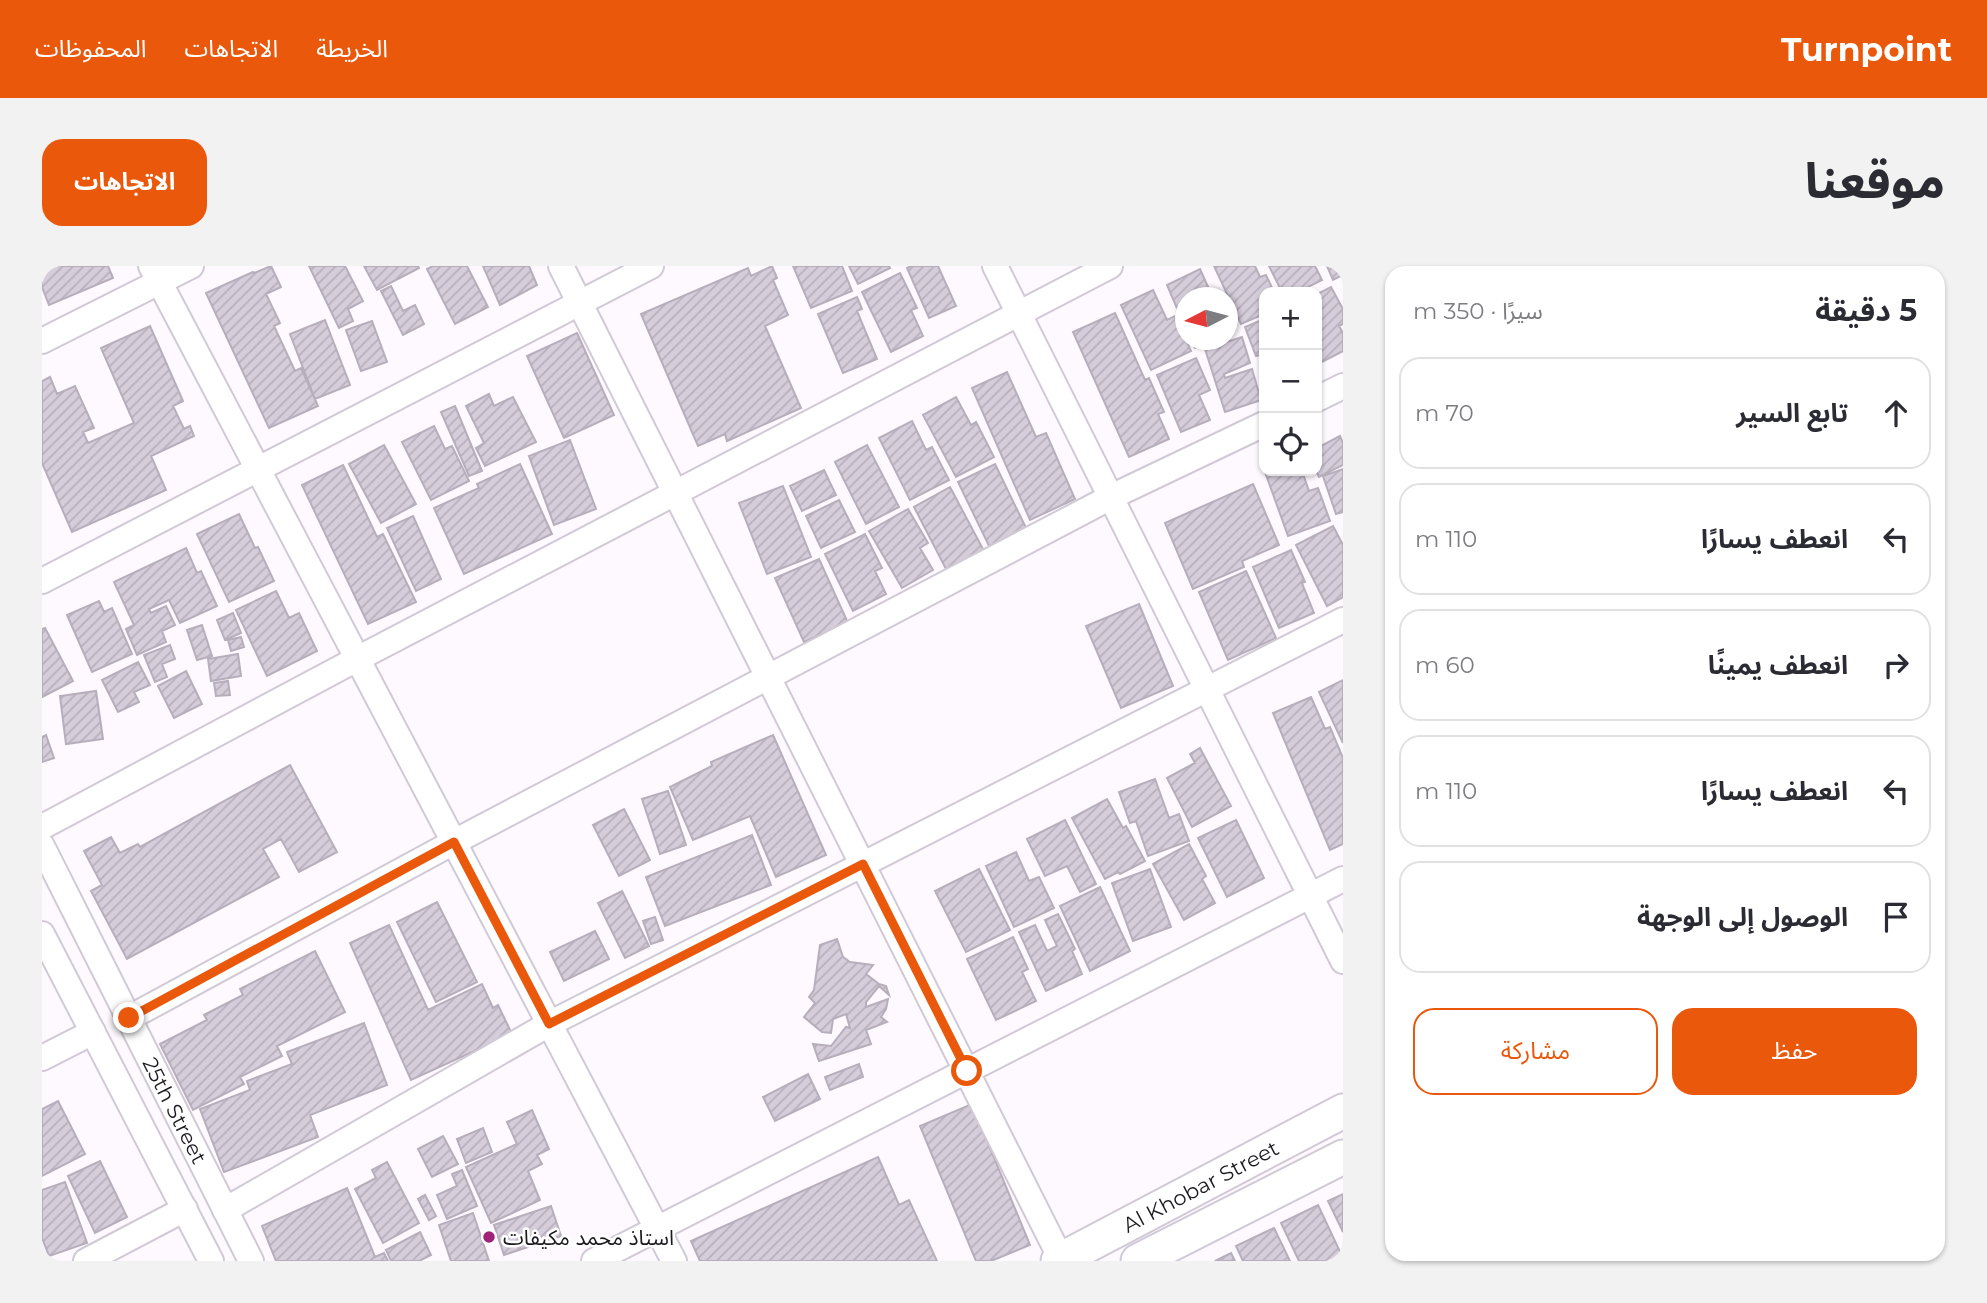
<!DOCTYPE html>
<html lang="ar">
<head>
<meta charset="utf-8">
<style>
  :root { --surface:#fff; --page:#f2f2f3; --text:#2b2b33; --muted:#7c7c81; --line:#e1e1e2; --accent:#ea580c }
  body { margin:0; font-family:Montserrat,"Noto Sans Arabic",sans-serif; background:var(--page); color:var(--text); direction:rtl }
  .controls { position:absolute; right:21px; top:21px; display:grid; overflow:hidden; border-radius:14px; box-shadow:0 2px 5px #0004 }
  .controls button { width:63px; height:63px; display:grid; place-items:center; padding:0; border:0; border-bottom:2px solid var(--line); background:var(--surface); color:var(--text); font:35px sans-serif }
  .compass { position:absolute; left:1133px; top:21px; width:63px; height:63px; border-radius:50%; background:var(--surface); box-shadow:0 2px 5px #0004; rotate:264deg }
  .stop { position:absolute; width:21px; height:21px; margin:-16px; border:5px solid #ea580c; border-radius:50%; background:#fff }
  .stop.end { background:#ea580c; border-color:#fff; box-shadow:0 2px 7px #0008 }
  .list { margin:0; padding:0; list-style:none }
  h2 { display:flex; justify-content:space-between; align-items:center; height:91px; margin:0; padding:0 28px; font-size:30px }
  h2 small { font-size:23px; font-weight:400; color:var(--muted) }
  .list li { display:grid; grid-template-columns:46px 1fr auto; gap:21px; align-items:center; box-sizing:border-box; height:112px; margin:0 14px 14px; padding:0 14px; border:2px solid var(--line); border-radius:21px }
  .list b { display:block; font-size:26px; white-space:nowrap }
  .list em { font-size:23px; font-style:normal; color:var(--muted) }
  .actions { display:flex; gap:14px; padding:21px 28px }
  .actions a { flex:1; padding:16px 0; border:2px solid var(--accent); border-radius:21px; text-align:center; font-size:24px; color:var(--accent) }
  .actions .main { background:var(--accent); color:#fff }
  .icon { flex:none; width:38px; height:38px; fill:none; stroke:currentColor; stroke-width:2; stroke-linecap:round; stroke-linejoin:round }
  .map { position:relative; flex:none; width:1301px; height:995px; overflow:hidden; direction:ltr; border-radius:21px }
  header { display:flex; align-items:center; gap:42px; box-sizing:border-box; height:98px; padding:0 35px; background:var(--accent); color:#fff }
  header strong { font-size:33px }
  nav { display:flex; gap:38px; margin-inline-start:auto; font-size:24px }
  .intro { display:flex; align-items:center; justify-content:space-between; box-sizing:border-box; height:168px; padding:0 42px }
  h1 { margin:0; font-size:49px }
  .button { padding:18px 32px; border-radius:21px; background:var(--accent); color:#fff; font-size:24px; font-weight:700 }
  main { display:flex; gap:42px; padding:0 42px }
  aside { flex:1; background:var(--surface); border-radius:21px; box-shadow:0 2px 5px #0004 }
  .map>svg:first-child { display:block }
  .building { fill:url(#building-hatch); stroke:#b7aebc; stroke-width:2 }
  .lines { fill:none; stroke-linecap:round; stroke-linejoin:round }
  .street-casing { stroke:#d2c9d7; stroke-width:28 }
  .secondary-casing { stroke:#d2c9d7; stroke-width:37 }
  .street { stroke:#fff; stroke-width:24 }
  .secondary { stroke:#fff; stroke-width:33 }
  .route { stroke:#ea580c; stroke-width:9 }
  .poi-dot { fill:#a02377; stroke:#fff; stroke-width:2.5 }
  .labels { text-anchor:middle; dominant-baseline:central; stroke-width:5; stroke-linejoin:round; paint-order:stroke }
  .street-label { font-size:21px; fill:#1d1a1f; stroke:#fff }
  .poi-label { font-size:21px; fill:#1d1a1f; stroke:#fff; text-anchor:start }
</style>
</head>
<body>
<header>
<strong>Turnpoint</strong>
<nav><a>الخريطة</a><a>الاتجاهات</a><a>المحفوظات</a></nav>
</header>
<div class="intro"><h1>موقعنا</h1><a class="button">الاتجاهات</a></div>
<main>
<aside>
<h2>5 دقيقة<small>سيرًا · 350 m</small></h2>
<ul class="list">
<li><svg class="icon" aria-label="ahead" viewBox="0 0 24 24"><path d="M12 20V5M6 11l6-6 6 6"/></svg><div><b>تابع السير</b></div><em>70 m</em></li>
<li><svg class="icon" aria-label="left" viewBox="0 0 24 24"><path d="M17 20v-9H6M10 6l-5 5 5 5"/></svg><div><b>انعطف يسارًا</b></div><em>110 m</em></li>
<li><svg class="icon" aria-label="right" viewBox="0 0 24 24"><path d="M7 20v-9h11M14 6l5 5-5 5"/></svg><div><b>انعطف يمينًا</b></div><em>60 m</em></li>
<li><svg class="icon" aria-label="left" viewBox="0 0 24 24"><path d="M17 20v-9H6M10 6l-5 5 5 5"/></svg><div><b>انعطف يسارًا</b></div><em>110 m</em></li>
<li><svg class="icon" aria-label="arrive" viewBox="0 0 24 24"><path d="M6 21V4h12l-3 4 3 4H6"/></svg><div><b>الوصول إلى الوجهة</b></div></li>
</ul>
<div class="actions"><a class="main">حفظ</a><a>مشاركة</a></div>
</aside>
<div class="map">
<svg width="1301" height="995" viewBox="0 0 1301 995">
  <defs>
    <pattern id="building-hatch" width="6" height="6" patternUnits="userSpaceOnUse" patternTransform="scale(1.75)"><rect width="6" height="6" fill="#d6cddb"/><path d="M-1 1l2-2M0 6l6-6M5 7l2-2" fill="none" stroke="#b7afbc"/></pattern>
  </defs>
  <rect width="100%" height="100%" fill="#fdf9ff"/>
  <path class="building" d="M0,0h66l5,12 -64,27 -7,-18z
    M229,0l10,21 -15,7 14,29 -6,3 21,45 6,-3 17,38 -49,22 -63,-135 47,-21 1,1z
    M267,0h36l18,35 -15,8 5,12 -14,7z
    M322,0h54l1,2 -42,22z
    M391,0h34l21,41 -33,17 -28,-55z
    M441,0h46l8,19 -37,20z
    M730,0l5,12 -4,2 15,35 -23,11 36,82 -74,33 -2,-7 -27,12 -57,-132 107,-46 3,8z
    M751,0h49l10,25 -41,17z
    M807,0h40l1,2 -32,16z
    M869,0h27l18,40 -27,12 -22,-50z
    M1172,0h41l5,11 6,-2 8,17h-10v22l-23,10z
    M1227,0h46l7,14 -24,12h-16z
    M1285,0h16v9l-10,5z
    M1158,3l13,29h-28v29l-18,-42z
    M858,7l17,35 -6,2 12,26 -32,16 -29,-60z
    M349,20l12,25 12,-6 9,19 -21,11 -22,-44z
    M1289,21l12,22v15l-4,2 4,7v18l-23,12 -3,-5v-64z
    M1111,24l14,30 8,-4 16,35 -40,19 -30,-65z
    M815,31l5,12 -5,2 20,48 -34,14 -25,-59z
    M1073,47l30,67 4,-2 15,34 -6,2 11,25 -40,18 -56,-125z
    M1222,53v47l-4,-11 -4,1 -11,-29z
    M283,54l25,65 -35,14 -25,-65z
    M330,55l15,41 -26,9 -15,-41z
    M108,60l33,75 -10,5 11,23 6,-3 4,10 -43,20 15,34 -94,42 -30,-69v-82l8,-4 7,17 18,-8 19,42 -11,4 5,11 46,-20 -33,-75z
    M535,67l37,82 -50,23 -37,-82z
    M1200,71l8,26 -26,11 1,4 27,-9 9,31 -36,12 -20,-63z
    M1149,74h24l-20,8z
    M1154,92l14,32 -11,5 11,25 -29,12 -24,-57z
    M965,106l29,65 10,-4 29,66 -45,21 -58,-132z
    M447,128l5,12 19,-9 23,45 -51,24 -9,-18 8,-5 -18,-37z
    M914,131l15,28 5,-3 18,35 -38,20 -33,-62z
    M413,140l27,65 -13,5 -28,-64z
    M870,155l14,29 6,-3 17,33 -39,20 -31,-62z
    M392,160l11,23 7,-3 17,35 -38,19 -29,-58z
    M1298,170l3,7v22l-24,12 -3,-6 1,-23z
    M528,174l26,69 -42,16 -25,-69z
    M342,179l32,59 -35,19 -32,-59z
    M825,179l32,62 -33,17 -31,-62z
    M478,198l32,70 -88,40 -30,-66 45,-20 -2,-4z
    M953,198l32,66 -37,18 -32,-66z
    M301,199l34,72 6,-3 33,68 -48,22 -66,-139z
    M1301,203v43l-7,2 -13,-38z
    M782,204l12,25 -34,16 -12,-25z
    M1228,205h32l7,20 9,-3 12,33 -42,15 -23,-64z
    M1211,218l26,61 -37,16 2,6 -51,22 -28,-66z
    M741,220l28,71 -44,17 -28,-71z
    M908,221l34,64 -37,20 -33,-64z
    M797,234l16,32 -34,16 -15,-32z
    M866,243l20,34 -8,5 13,22 -31,18 -33,-57z
    M197,248l16,34 3,-1 16,34 -45,21 -32,-68z
    M371,250l28,63 -25,12 -29,-63z
    M1291,260l10,19v52l-16,9 -31,-61z
    M823,268l17,34 -7,3 11,23 -33,17 -28,-57z
    M144,282l11,25 4,-2 16,35 -37,17 -11,-23 -20,9 2,4 15,-7 9,19 -13,6 4,11 -29,13 -11,-26 8,-4 -20,-43z
    M1249,284l14,32 -3,1 12,30 -35,15 -26,-61z
    M777,293l29,64 -44,19 -29,-64z
    M1204,305l30,67 -48,22 -29,-68z
    M234,325l13,27 10,-5 18,38 -50,25 -31,-66z
    M57,335l5,11 8,-4 20,46 -40,18 -25,-57z
    M1097,338l34,82 -52,22 -35,-82z
    M191,347l8,20 -16,7 -8,-20z
    M160,359l10,31 -15,4 -10,-30z
    M3,362l28,53 -31,16v-68z
    M199,371l3,10 -13,4 -3,-11z
    M128,379l5,14 -13,5 5,13 -12,5 -11,-27z
    M196,388l3,22 -30,5 -3,-22z
    M96,396l12,23 -16,7 5,10 -21,10 -16,-32z
    M144,405l16,33 -28,14 -16,-32z
    M1301,414v63l-24,-51z
    M186,415l2,14 -14,1 -2,-13z
    M54,425l7,48 -37,5 -6,-48z
    M1269,431l14,32 5,-2 13,31v86l-13,6 -57,-137z
    M4,469l8,23 -12,4v-25z
    M731,469l53,120 -50,22 -26,-61 -57,24 -23,-53 42,-21 -1,-4z
    M1158,482l31,58 -39,21 -25,-49 28,-15 -5,-9z
    M248,499l47,87 -38,20 -18,-33 -18,10 16,28 -152,82 -36,-68 11,-6 -18,-34 27,-14 9,16 18,-9 2,3z
    M1113,513l14,39 10,-4 10,27 -41,15 -12,-35 -6,2 -11,-31z
    M626,525l18,54 -26,9 -18,-55z
    M1065,533l16,29 3,-2 19,35 -25,13 -2,-2 -13,7 -33,-61z
    M582,543l26,51 -31,16 -26,-51z
    M1023,554l31,64 -16,8 -13,-26 -22,10 -18,-37z
    M1194,554l28,58 -37,19 -29,-59z
    M710,569l19,50 -106,41 -19,-49z
    M1147,578l17,32 -4,3 13,24 -31,17 -31,-56z
    M974,586l13,29 10,-4 15,31 -40,19 -28,-61z
    M937,603l31,61 -44,22 -31,-61z
    M1108,603l21,58 -38,14 -21,-58z
    M1058,621l30,64 -40,20 -30,-65z
    M580,625l27,55 -24,12 -27,-55z
    M395,636l40,80 -41,20 -39,-80z
    M1016,648l17,35 -3,2 10,23 -36,17 -27,-59 16,-7 12,26 10,-5 -12,-26z
    M613,651l8,23 -12,4 -8,-23z
    M347,659l39,85 54,-26 11,24 5,-3 14,29 -101,46 -61,-137z
    M553,665l14,28 -45,22 -14,-29z
    M971,671l15,32 -6,3 14,29 -40,19 -29,-61z
    M795,673l6,18 7,5 23,3 -7,9 13,10 7,2 3,9 -10,-9 -13,16v5l22,-8 -2,10 -5,8 6,5 -21,8 5,14 -52,17 -6,-17 18,2 15,-19 4,1 -4,-14 -13,5 -2,14 -9,-1 -18,-15 11,-14 -6,-6 5,-7 6,-45z
    M273,685l30,61 -68,34 5,10 -42,21 4,7 -51,26 -33,-66 47,-24 -3,-5 39,-20 -3,-6z
    M322,757l23,62 -77,30 8,22 -94,35 -24,-63 50,-19 -3,-9 45,-17 -5,-12z
    M817,798l4,13 -33,13 -5,-13z
    M766,808l12,25 -45,22 -12,-24z
    M16,835l27,53 -43,22v-67z
    M930,838l58,141 -39,16h-15l-56,-135z
    M490,844l17,39 -12,6 5,9 -14,7 12,29 -49,23 -25,-56 51,-23 -10,-22z
    M441,862l9,24 -26,11 -9,-24z
    M401,870l15,28 -26,13 -14,-28z
    M836,891l21,48 10,-5 28,61h-237l-9,-20z
    M58,895l27,56 -32,16 -27,-57z
    M345,896l32,61 -36,20 -28,-54 21,-11 -4,-8z
    M420,904l15,36 -30,13 -10,-24 20,-9 -5,-12z
    M23,916l22,61 -38,13 -7,-18v-48z
    M305,922l28,69 9,-4 4,8h-112l-14,-35z
    M1301,928v38l-15,-31z
    M383,929l11,21 -7,4 -11,-21z
    M1276,939l25,53v3h-44l-18,-38z
    M509,940l10,30 -57,19 -10,-30z
    M431,947l16,48h-38l-12,-36z
    M1232,962l16,33h-47l-7,-15z
    M378,966l11,23 -12,6h-28l-5,-11z
    M1189,987l4,8h-20z"/>
  <g class="lines">
    <g class="street-casing">
      <g id="street">
        <path d="M109,0l523,995"/>
        <path d="M519,0l501,995"/>
        <path d="M953,0l348,695"/>
        <path d="M0,75l149,-75"/>
        <path d="M1275,133l26,-13"/>
        <path d="M0,315l609,-315"/>
        <path d="M0,561l315,-168 753,-393"/>
        <path id="s1" d="M0,580l209,415"/>
        <path d="M0,668l169,327"/>
        <path d="M87,752l325,-176 657,-345 153,-73"/>
        <path d="M0,792l51,-26"/>
        <path d="M183,944l324,-186 794,-404"/>
        <path d="M44,995l99,-52"/>
        <path d="M552,995l749,-382"/>
      </g>
    </g>
    <g class="secondary-casing">
      <g id="secondary">
        <path id="s2" d="M1016,995l285,-150"/>
        <path d="M1096,995l205,-104"/>
      </g>
    </g>
    <use href="#street" class="street"/>
    <use href="#secondary" class="secondary"/>
  </g>
  <g class="lines">
    <path class="route" d="M87,752l325,-176 95,182 314,-160 104,207"/>
  </g>
  <circle class="poi-dot" cx="447" cy="971" r="7"/>
  <g class="labels">
    <g class="street-label">
      <text stroke="none"><textPath href="#s1" startOffset="296">25th Street</textPath></text>
      <text stroke="none"><textPath href="#s2" startOffset="161">Al Khobar Street</textPath></text>
    </g>
    <g class="poi-label">
      <text x="461" y="971">استاذ محمد مكيفات</text>
    </g>
  </g>
</svg>
<div class="controls">
<button>+</button>
<button>−</button>
<button><svg class="icon" aria-label="locate" viewBox="0 0 24 24"><circle cx="12" cy="12" r="6"/><path d="M12 2v4M12 18v4M2 12h4M18 12h4"/></svg></button>
</div>
<svg class="compass" viewBox="-18 -18 36 36"><path d="M0-13l5 13h-10z" fill="#e53935"/><path d="M0 13l5-13h-10z" fill="#7c7c81"/></svg>
<div class="stop" style="left:925px;top:805px"></div>
<div class="stop end" style="left:87px;top:752px"></div>
</div>
</main>
</body>
</html>
